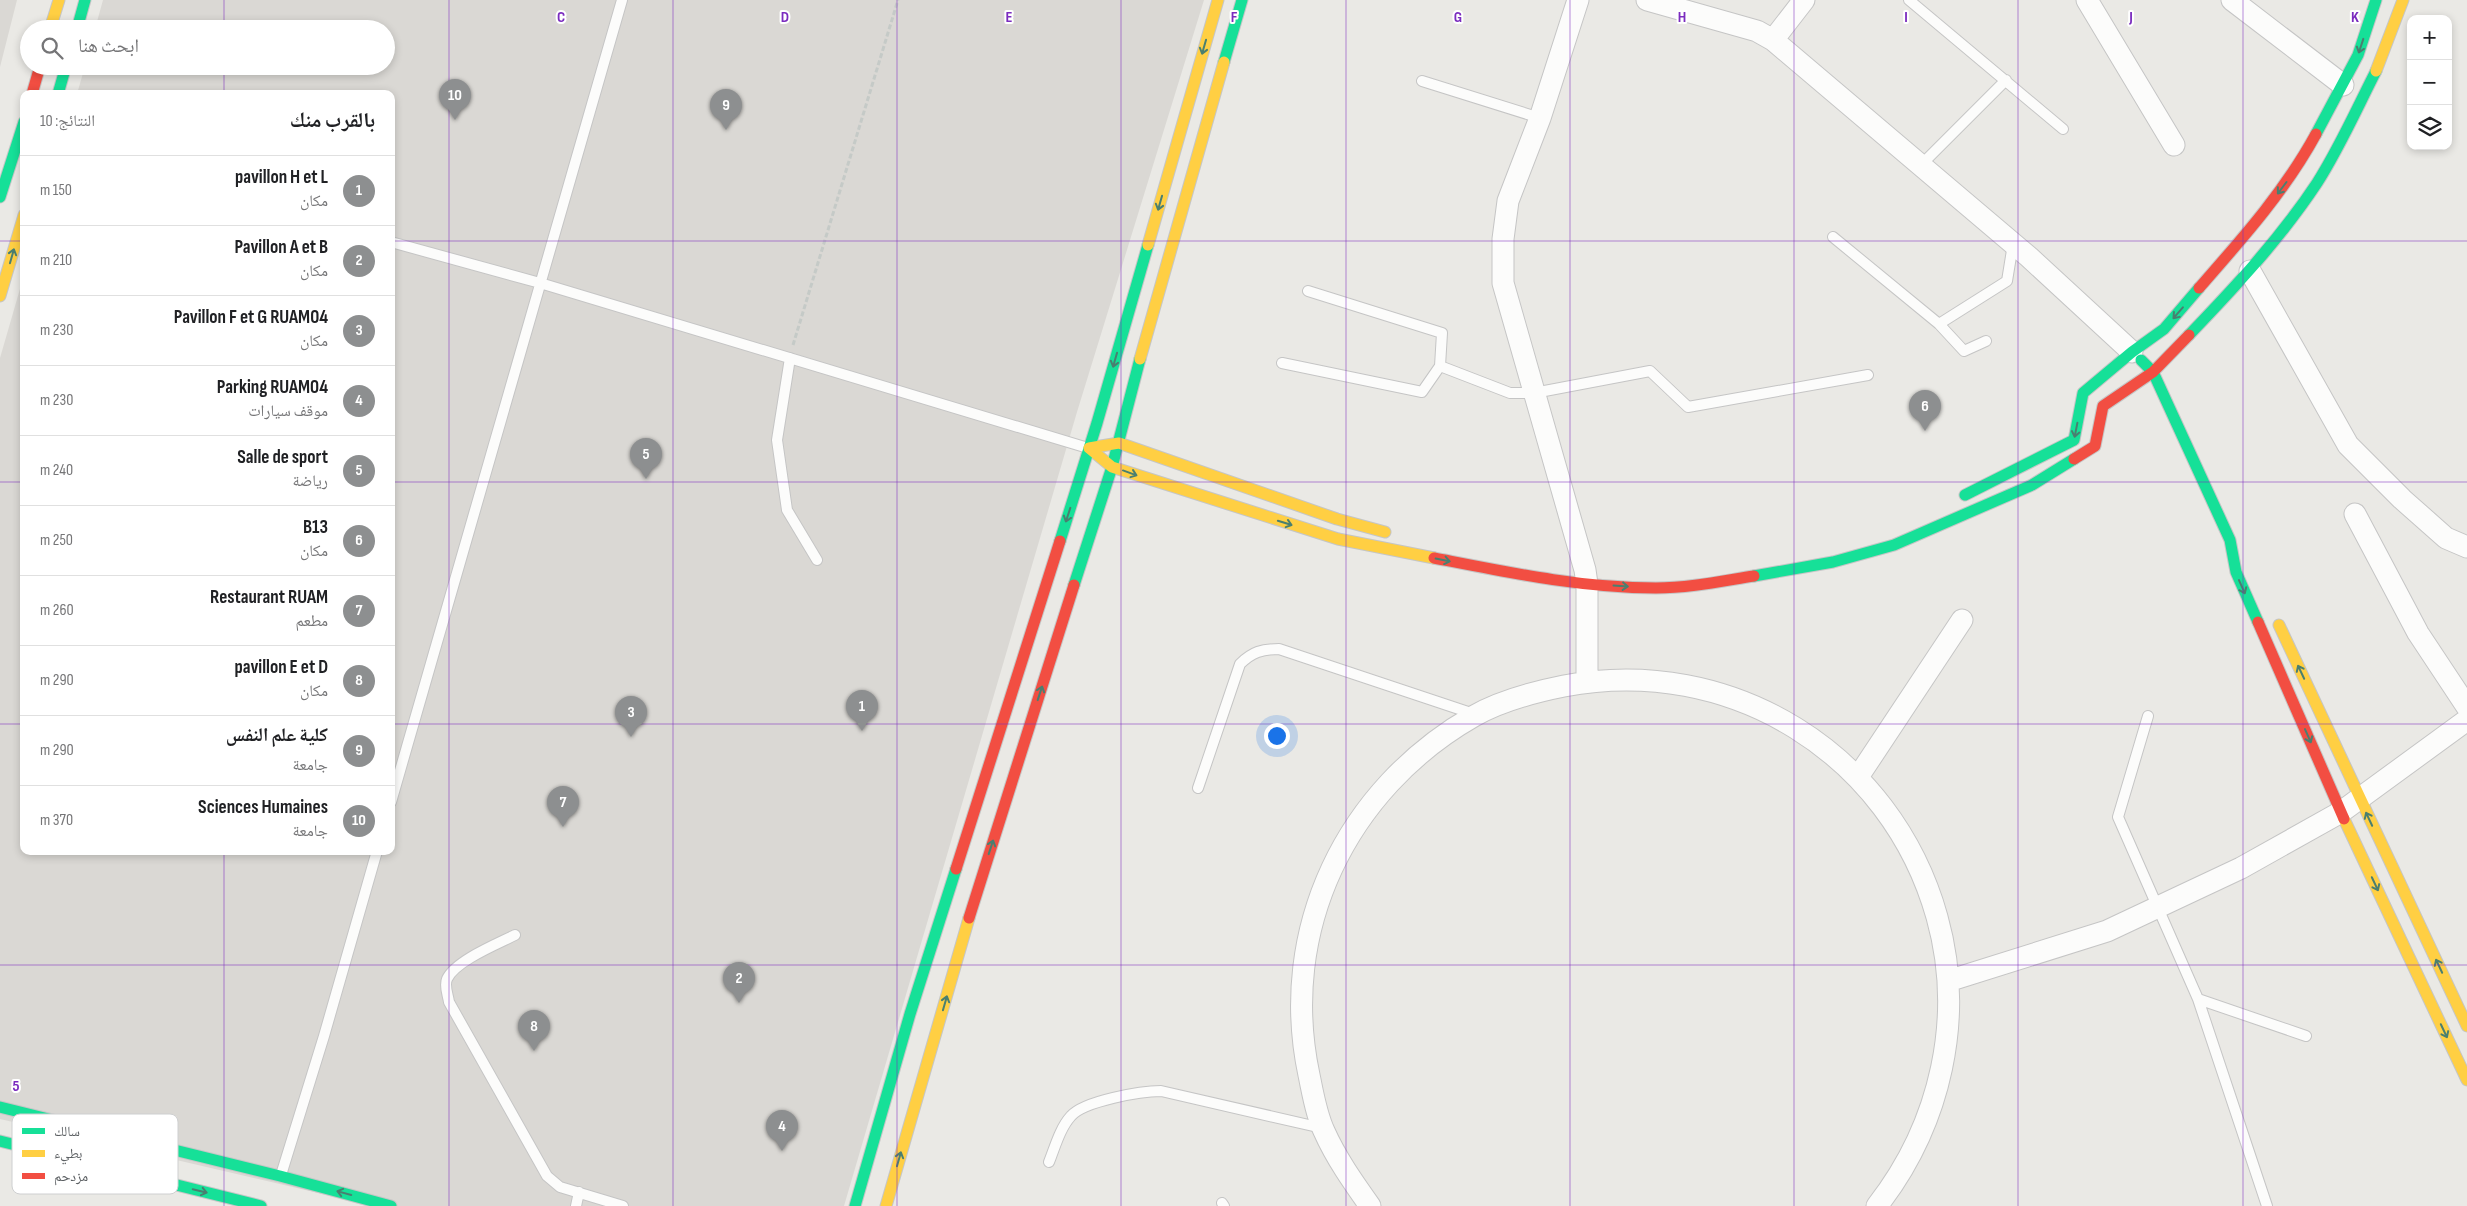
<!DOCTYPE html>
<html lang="ar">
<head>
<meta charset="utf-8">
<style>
  :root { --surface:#fff; --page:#f2f2f2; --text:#202124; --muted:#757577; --line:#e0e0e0; --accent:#8d8f90 }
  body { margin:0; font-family:"Sofia Sans Condensed","Noto Naskh Arabic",sans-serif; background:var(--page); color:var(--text); direction:rtl }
  .controls { position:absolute; right:15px; top:15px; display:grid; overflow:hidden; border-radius:10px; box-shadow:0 2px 8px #0003 }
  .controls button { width:45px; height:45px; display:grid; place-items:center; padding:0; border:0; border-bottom:1px solid var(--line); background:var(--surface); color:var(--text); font:25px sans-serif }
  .you { position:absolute; left:1276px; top:735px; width:18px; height:18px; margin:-12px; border:4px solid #fff; border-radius:50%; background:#1a73e8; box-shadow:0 0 0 8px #1a73e833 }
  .badge { display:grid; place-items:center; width:32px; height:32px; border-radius:50%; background:var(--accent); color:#fff; font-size:16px; font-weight:700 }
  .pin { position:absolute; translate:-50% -41px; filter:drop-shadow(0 1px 2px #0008) }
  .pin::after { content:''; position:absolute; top:26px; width:18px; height:15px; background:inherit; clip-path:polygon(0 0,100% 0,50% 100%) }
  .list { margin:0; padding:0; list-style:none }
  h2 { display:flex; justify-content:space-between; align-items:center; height:65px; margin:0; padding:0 20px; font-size:21px }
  h2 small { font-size:16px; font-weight:400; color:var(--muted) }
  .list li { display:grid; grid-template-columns:32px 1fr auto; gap:15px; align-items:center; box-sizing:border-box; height:70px; padding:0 20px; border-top:1px solid var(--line) }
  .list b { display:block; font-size:19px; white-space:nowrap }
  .list p { margin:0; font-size:16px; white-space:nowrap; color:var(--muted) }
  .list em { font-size:16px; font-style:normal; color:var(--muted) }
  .icon { flex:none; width:28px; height:28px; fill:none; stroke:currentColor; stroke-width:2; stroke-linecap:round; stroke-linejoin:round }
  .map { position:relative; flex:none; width:2467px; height:1206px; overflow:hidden; direction:ltr }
  .search { position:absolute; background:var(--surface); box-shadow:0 2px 8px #0003; left:20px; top:20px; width:375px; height:55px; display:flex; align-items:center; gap:12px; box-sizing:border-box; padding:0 18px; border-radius:28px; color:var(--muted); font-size:19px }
  .panel { position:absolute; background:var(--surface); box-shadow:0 2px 8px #0003; left:20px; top:90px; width:375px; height:765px; border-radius:10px; direction:rtl }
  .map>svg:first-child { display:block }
  .education { fill:#dad8d4 }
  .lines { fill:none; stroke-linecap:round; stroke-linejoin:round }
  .lane-casing { stroke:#c5c5c5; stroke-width:12 }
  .street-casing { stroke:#c5c5c5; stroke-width:23 }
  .fast-casing { stroke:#c5c6c6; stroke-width:13 }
  .slow-casing { stroke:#c5c6c6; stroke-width:13 }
  .jam-casing { stroke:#c5c6c6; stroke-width:13 }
  .path { stroke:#c5cac7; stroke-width:3; stroke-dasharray:5 2.5; stroke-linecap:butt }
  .lane { stroke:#fcfcfb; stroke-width:10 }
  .street { stroke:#fcfcfb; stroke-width:21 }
  .fast { stroke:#16e098; stroke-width:11 }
  .slow { stroke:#ffcf43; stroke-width:11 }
  .jam { stroke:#f24e42; stroke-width:11 }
  .oneway { stroke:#4a7f70 }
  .grid { fill:none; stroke:#7b2cbf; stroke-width:1; stroke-opacity:0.55 }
  .key { fill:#fff; stroke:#cecfd0; stroke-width:1 }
  .key-label { font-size:14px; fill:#5b5f62 }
  .grid-label { font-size:16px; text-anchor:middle; font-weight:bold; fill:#7b2cbf; stroke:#fff; stroke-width:4; stroke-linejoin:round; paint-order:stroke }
</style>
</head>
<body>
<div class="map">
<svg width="2467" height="1206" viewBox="0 0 2467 1206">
  <rect width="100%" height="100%" fill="#eae9e5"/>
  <path class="education" d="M0,0h17l-17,67z
    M103,0h1101l-127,412 -233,794h-470l-374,-87v-761l24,-83v576h367v-757h-314l8,-28h301v-37h-291z"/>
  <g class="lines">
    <g class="lane-casing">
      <path id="lane" d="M1909,0l154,129
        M1422,81l118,37
        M1921,165l85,-85
        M1833,237l106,87 25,27 22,-10
        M391,242l149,41 548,165
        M1939,324l68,-43 6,-37
        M790,358l-13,82 10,70 30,50
        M1282,363l140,29 18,-26 2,-33 -134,-42
        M1440,366l70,27h24l116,-22 38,36 180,-32
        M2148,716l-30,101 80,182 108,37
        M1198,788l42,-124c12,-12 22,-15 39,-15l195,65
        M391,802l231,-802
        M515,935c-18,9 -60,26 -68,44 -3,7 1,16 2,23l98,174 13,11 63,19
        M2198,999l69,207
        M1049,1162c6,-15 11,-34 22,-46 13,-15 70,-25 90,-25l161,37
        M281,1175l43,-139 53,-185
        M1222,1203l2,3
        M576,1206l3,-14"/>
    </g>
    <g class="street-casing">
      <path id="street" d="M1578,0l-38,118 -32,83 -5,38v44l82,287 2,14v98
        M1647,0l110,31 16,9 256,217 103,95
        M2087,0l87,145
        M2232,0l111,85
        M1773,40l31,-40
        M2250,271l98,174 54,54 44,39 21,9
        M2355,514l63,119 49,74
        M1858,777l104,-157
        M1948,981l159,-50 134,-63 100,-56 126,-92
        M1370,1206c-17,-24 -34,-48 -46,-75 -8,-17 -11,-37 -15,-56 -31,-145 37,-286 165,-359 26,-15 60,-24 90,-30 166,-32 327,67 373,231 28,100 4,207 -60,289"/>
    </g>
    <g class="fast-casing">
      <path id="fast" d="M77,29l8,-29
        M1224,62l18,-62
        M58,94l8,-28
        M2316,134l42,-79 18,-55
        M0,197l24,-75
        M2189,335c46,-48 91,-96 128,-152 23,-36 40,-75 59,-112
        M2141,360l12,12 77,168 6,32 22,50
        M1965,495l109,-55 9,-47 49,-41 32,-23 35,-41
        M1060,541l37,-118 51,-178
        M1754,576l79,-14 61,-17 138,-60 42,-26
        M1074,585l38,-118 28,-108
        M0,1107l280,69 111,30
        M0,1141l261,65
        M855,1206l55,-192 46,-145"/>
    </g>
    <g class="slow-casing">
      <path id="slow" d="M50,29l9,-29
        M2376,71l27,-71
        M1148,245l70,-245
        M0,296l24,-81
        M1140,359l84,-297
        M1089,448l23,19 226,72 96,19
        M1089,448l30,-5 218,76 48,13
        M2279,625l188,401
        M2344,819l123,261
        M886,1206l83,-288"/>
    </g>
    <g class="jam-casing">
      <path id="jam" d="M32,94l8,-28
        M2199,288c43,-49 86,-97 117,-154
        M2074,459l21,-13 8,-40 50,-34 36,-37
        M1434,558c72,14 147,30 222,30 33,0 66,-7 98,-12
        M2258,622l86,197
        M956,869l104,-328
        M969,918l105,-333"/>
    </g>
    <path class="path" d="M793,345l105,-345"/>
    <use href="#lane" class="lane"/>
    <use href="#street" class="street"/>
    <use href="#fast" class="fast"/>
    <use href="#slow" class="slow"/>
    <use href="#jam" class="jam"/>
  </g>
  <defs><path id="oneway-shaft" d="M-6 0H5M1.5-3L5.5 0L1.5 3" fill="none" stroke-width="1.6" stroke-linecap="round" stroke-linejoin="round" transform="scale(1.25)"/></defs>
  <g class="oneway">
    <use href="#oneway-shaft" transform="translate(2361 46) rotate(108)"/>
    <use href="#oneway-shaft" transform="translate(1204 47) rotate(106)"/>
    <use href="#oneway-shaft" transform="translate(2282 188) rotate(127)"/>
    <use href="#oneway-shaft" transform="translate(1160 203) rotate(106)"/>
    <use href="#oneway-shaft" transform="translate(12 256) rotate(-74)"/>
    <use href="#oneway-shaft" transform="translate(2178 313) rotate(131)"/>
    <use href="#oneway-shaft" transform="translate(1115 360) rotate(106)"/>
    <use href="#oneway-shaft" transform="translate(2076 430) rotate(101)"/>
    <use href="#oneway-shaft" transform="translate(1130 473) rotate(20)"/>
    <use href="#oneway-shaft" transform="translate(1068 515) rotate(108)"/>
    <use href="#oneway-shaft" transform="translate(1285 523) rotate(17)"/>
    <use href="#oneway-shaft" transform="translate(1443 560) rotate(11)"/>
    <use href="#oneway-shaft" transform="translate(1621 586) rotate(4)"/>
    <use href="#oneway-shaft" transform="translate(2242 587) rotate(66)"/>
    <use href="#oneway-shaft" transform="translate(2301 672) rotate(-115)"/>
    <use href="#oneway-shaft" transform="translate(1040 693) rotate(-72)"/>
    <use href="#oneway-shaft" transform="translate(2308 736) rotate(66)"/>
    <use href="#oneway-shaft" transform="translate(2369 819) rotate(-115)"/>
    <use href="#oneway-shaft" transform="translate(991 847) rotate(-72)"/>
    <use href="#oneway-shaft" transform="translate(2375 884) rotate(65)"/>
    <use href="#oneway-shaft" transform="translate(2439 966) rotate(-115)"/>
    <use href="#oneway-shaft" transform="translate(945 1003) rotate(-74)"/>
    <use href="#oneway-shaft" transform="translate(2444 1031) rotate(65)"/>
    <use href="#oneway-shaft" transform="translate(899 1159) rotate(-74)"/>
    <use href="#oneway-shaft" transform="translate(200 1191) rotate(14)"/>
    <use href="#oneway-shaft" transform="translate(344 1193) rotate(-165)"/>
  </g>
  <path class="grid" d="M224,0v29M449,0v1206M673,0v1206M897,0v1206M1121,0v1206M1346,0v1206M1570,0v1206M1794,0v1206M2018,0v1206M2243,0v1206M224,66v28M0,241h24M391,241h2076M0,482h24M391,482h2076M0,724h24M391,724h2076M224,851v355M0,965h2467"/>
  <rect x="12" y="1114" width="166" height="80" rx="8" class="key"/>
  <rect x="22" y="1128" width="23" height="6" fill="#16e098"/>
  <rect x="22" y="1150" width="23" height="7" fill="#ffcf43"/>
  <rect x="22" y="1173" width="23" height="6" fill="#f24e42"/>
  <g class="key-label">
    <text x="54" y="1136">سالك</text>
    <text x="54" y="1158">بطيء</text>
    <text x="54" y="1181">مزدحم</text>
  </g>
  <g class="grid-label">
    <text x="561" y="22">C</text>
    <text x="785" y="22">D</text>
    <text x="1009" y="22">E</text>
    <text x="1234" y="22">F</text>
    <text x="1458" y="22">G</text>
    <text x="1682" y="22">H</text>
    <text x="1906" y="22">I</text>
    <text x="2131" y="22">J</text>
    <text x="2355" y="22">K</text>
    <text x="16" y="1091">5</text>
  </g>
</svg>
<div class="controls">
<button>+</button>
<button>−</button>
<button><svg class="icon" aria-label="layers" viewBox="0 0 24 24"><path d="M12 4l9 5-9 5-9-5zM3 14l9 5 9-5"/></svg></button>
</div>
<div class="you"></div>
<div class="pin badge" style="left:862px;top:731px">1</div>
<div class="pin badge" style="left:739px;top:1003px">2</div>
<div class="pin badge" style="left:631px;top:737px">3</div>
<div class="pin badge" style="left:782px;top:1151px">4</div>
<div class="pin badge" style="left:646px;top:479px">5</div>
<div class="pin badge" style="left:1925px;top:431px">6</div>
<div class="pin badge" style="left:563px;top:827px">7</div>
<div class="pin badge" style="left:534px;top:1051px">8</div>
<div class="pin badge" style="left:726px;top:130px">9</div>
<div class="pin badge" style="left:455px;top:120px">10</div>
<div class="search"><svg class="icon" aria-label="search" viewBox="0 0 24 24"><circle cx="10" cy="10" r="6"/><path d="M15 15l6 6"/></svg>ابحث هنا</div>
<section class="panel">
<h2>بالقرب منك<small>النتائج: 10</small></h2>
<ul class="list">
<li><span class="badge">1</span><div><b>pavillon H et L</b><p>مكان</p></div><em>150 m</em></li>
<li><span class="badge">2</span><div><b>Pavillon A et B</b><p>مكان</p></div><em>210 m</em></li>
<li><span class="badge">3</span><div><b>Pavillon F et G RUAM04</b><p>مكان</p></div><em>230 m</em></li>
<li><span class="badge">4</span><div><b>Parking RUAM04</b><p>موقف سيارات</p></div><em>230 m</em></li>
<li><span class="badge">5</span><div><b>Salle de sport</b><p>رياضة</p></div><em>240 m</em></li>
<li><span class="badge">6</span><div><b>B13</b><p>مكان</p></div><em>250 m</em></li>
<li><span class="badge">7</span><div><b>Restaurant RUAM</b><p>مطعم</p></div><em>260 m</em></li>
<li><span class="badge">8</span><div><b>pavillon E et D</b><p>مكان</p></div><em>290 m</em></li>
<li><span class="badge">9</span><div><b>كلية علم النفس</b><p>جامعة</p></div><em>290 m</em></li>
<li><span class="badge">10</span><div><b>Sciences Humaines</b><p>جامعة</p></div><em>370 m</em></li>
</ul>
</section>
</div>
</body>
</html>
